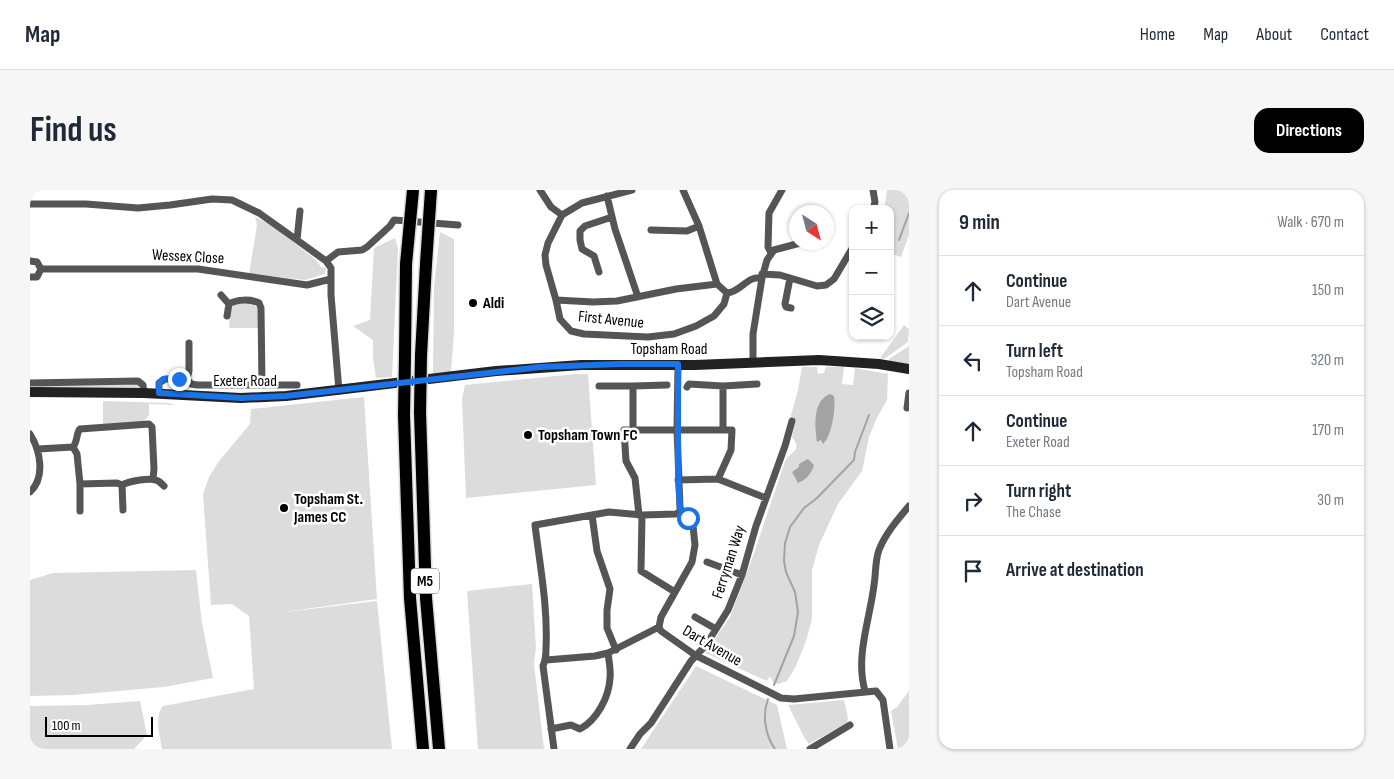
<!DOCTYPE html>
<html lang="en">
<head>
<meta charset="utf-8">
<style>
  :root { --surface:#fff; --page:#f6f6f7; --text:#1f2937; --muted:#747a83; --line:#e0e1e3; --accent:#000 }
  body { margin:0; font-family:"Sofia Sans Condensed",sans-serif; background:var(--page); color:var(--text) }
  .controls { position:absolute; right:15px; top:15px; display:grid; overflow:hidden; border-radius:10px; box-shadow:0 1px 4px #0004 }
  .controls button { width:45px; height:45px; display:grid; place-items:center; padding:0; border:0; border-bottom:1px solid var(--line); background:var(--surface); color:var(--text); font:25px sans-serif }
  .compass { position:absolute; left:759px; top:15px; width:45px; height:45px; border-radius:50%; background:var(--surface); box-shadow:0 1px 4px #0004; rotate:144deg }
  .scale { position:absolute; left:15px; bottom:12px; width:108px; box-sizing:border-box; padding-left:5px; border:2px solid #000; border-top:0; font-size:14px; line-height:18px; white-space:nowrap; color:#000; -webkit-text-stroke:4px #fff; paint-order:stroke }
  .stop { position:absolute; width:15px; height:15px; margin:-11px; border:4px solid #1a73e8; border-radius:50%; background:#fff }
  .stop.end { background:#1a73e8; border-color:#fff; box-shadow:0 1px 5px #0008 }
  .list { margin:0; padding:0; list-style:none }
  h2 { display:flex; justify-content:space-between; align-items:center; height:65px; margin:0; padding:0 20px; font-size:21px }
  h2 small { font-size:16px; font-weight:400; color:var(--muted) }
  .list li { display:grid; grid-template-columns:32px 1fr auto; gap:15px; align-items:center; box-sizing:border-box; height:70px; padding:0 20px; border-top:1px solid var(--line) }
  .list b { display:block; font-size:19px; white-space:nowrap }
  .list p { margin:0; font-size:16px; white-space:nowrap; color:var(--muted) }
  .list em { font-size:16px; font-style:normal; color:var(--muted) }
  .icon { flex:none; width:28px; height:28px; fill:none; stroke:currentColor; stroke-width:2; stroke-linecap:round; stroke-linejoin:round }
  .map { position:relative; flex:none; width:879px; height:559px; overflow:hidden; border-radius:15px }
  header { display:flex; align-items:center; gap:30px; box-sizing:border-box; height:70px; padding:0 25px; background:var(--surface); border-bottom:1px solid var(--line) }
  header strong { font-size:24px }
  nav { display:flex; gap:28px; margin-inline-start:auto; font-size:18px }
  .intro { display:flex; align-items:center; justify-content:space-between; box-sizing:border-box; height:120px; padding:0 30px }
  h1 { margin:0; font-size:35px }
  .button { padding:12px 22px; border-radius:15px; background:var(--accent); color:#fff; font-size:18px; font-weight:700 }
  main { display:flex; gap:30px; padding:0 30px }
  aside { flex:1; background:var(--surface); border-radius:15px; box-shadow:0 1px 4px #0004 }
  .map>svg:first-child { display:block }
  .green { fill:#dcdcdc }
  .water { fill:#a3a3a3 }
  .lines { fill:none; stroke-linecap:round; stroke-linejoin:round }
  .stream { stroke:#a3a3a3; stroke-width:2 }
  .highway-casing { stroke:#dbdbdb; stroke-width:15 }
  .street { stroke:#555; stroke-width:7 }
  .secondary { stroke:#222; stroke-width:10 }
  .highway { stroke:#000; stroke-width:12 }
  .highway-bridge-casing { stroke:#dbdbdb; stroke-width:15; stroke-linecap:butt }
  .highway-bridge { stroke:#000; stroke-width:12 }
  .route { stroke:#1a73e8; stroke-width:6 }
  .poi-dot { fill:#000; stroke:#fff; stroke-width:2 }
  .labels { text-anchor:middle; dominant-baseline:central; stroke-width:5; stroke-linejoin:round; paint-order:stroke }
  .shield { fill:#fff; stroke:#4c4c4c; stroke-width:1 }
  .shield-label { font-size:15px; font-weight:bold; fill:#000 }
  .street-label { font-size:16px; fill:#000; stroke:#fff }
  .poi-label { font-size:16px; font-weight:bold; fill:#000; stroke:#fff; text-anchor:start }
</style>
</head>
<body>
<header>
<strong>Map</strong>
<nav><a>Home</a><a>Map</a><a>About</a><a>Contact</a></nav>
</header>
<div class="intro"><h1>Find us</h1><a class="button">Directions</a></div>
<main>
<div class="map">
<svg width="879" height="559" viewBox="0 0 879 559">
  <rect width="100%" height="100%" fill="#fff"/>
  <path class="green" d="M857,0h22v45l-8,22 -11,-4v-44h-6z
    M225,27l17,8 44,35 5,7 5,1 -1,6 -20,6 -56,-6 8,-49z
    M410,42l14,7v94l-3,39 -18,1 1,-86z
    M365,48l3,11 -6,128 -16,1 -3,-20v-18l-20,-14 17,-6 4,-72z
    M206,113h16l6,6v19h-29l1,-18z
    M874,135l5,4 -1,13 -24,17 -4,-1z
    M879,156v20l-20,-5v-2z
    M772,177h15l1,7 6,-1 2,-6h18l-2,17 11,1 2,-17 33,6 -1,26 -11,20 -7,17 -7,34 -24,33 -19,41 -7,25v49l-6,22 -10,25 -9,15 -10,3 -4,-2 -3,-6 -3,5 -62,-28 25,-36 23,-61 32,-95c6,-10 18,-10 7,-24l4,-17 -6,-1 8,-29z
    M546,184h12l8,111 -130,13 -4,-99 3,-14z
    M108,194l1,5 -102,-1v-3z
    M334,207l13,202 -100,14 100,-12 15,148h-230c-2,-12 -8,-32 1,-43l91,-17 -5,-73 -17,-12 -21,1 -8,-111 6,-17 10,-16 31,-37 1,-15z
    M73,211l65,2 9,2 -28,-1v11l-6,7 -40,2z
    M166,380l6,53 11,55 -49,9 -91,8 -43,1v-116l23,-7z
    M502,394l4,63 -2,17 10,85h-66l-11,-158z
    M666,476l81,39 10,44h-146z
    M879,501v58h-11l-7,-38 6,-4z
    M814,510l4,18 -1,5 -38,21 -5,-7 -16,-32z
    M110,511l7,34 -13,14h-104v-43l58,-1z"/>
  <path class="water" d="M800,204l4,2c2,12 -2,40 -11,48l-2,-4 -4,2c-2,-15 -5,-41 13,-48z
    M778,269l6,6c-3,9 -7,14 -16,18l-6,-11 7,-5v-3z"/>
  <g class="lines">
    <path class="stream" d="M869,50l10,-27
      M744,495l20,-49 4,-24 -3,-20 -9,-20 -2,-11 1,-18 5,-16 14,-19 13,-10 37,-38 1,-8 14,-37
      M738,509c-6,16 -3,36 7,50"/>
    <g class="highway-casing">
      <path id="highway" d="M375,165l1,-91
        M391,165l5,-91
        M390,222l6,186 13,151
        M374,225l6,183 13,151"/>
    </g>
    <path class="street" d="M510,0l11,17 11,8
      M653,0l16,36 18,58 10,9
      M843,0l2,12 -2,7
      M577,6l8,33 23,68
      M0,14h56l52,4 32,-3 42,-6 20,1 27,13 38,27
      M270,21l-3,29 29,21 5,7v27l8,96
      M532,25l-14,28 -3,12 1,10 10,35 4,19 11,12 13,3 64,3 26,-3 22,-8 18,-10 10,-12 3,-11
      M532,25l20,-12 50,-13
      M621,40l36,1 12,-5
      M741,63l-3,-6 1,-34 13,-23
      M0,71l7,1 4,7 -4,8h-7
      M296,71l12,-9 24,-2 5,-3 23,-21 4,-6 64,5
      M11,79h157l109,16 24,-6
      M569,82l-5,-16 -12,-7 -2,-9v-9l5,-5 27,-9
      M732,84l18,1 37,11 9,-1 8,-6 19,-32
      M760,88l-5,26 1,3 5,1
      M697,103c14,-1 20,-18 35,-15
      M191,105l8,9
      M526,110l37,2 24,-1 59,-12 41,-5
      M723,172v-28l9,-56 5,-18 7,-10 30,-8
      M648,174l-1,65 3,79 13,18 2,19 -3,17 -31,55 -2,10 2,4 34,24 86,43 13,1 82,-8 7,9 7,49
      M157,189l2,-8v-28
      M0,193l108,-2 5,4 1,8
      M232,195h35
      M569,196h34v43
      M603,196l34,-1
      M693,196l34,-2
      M657,197l2,-3 34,2v43
      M129,203v-10l6,-4h22l4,5 6,1h65l-1,-77 -2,-5c-8,-4 -22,-4 -30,1l-2,12
      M877,218l2,-15
      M0,244c10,16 16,43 0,58
      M43,257c5,-6 3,-14 7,-18l69,-5 3,3 2,42 -1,10
      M43,257l4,7 3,30 37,-1 5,2c7,-4 29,-8 36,-4 2,1 4,3 6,5
      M8,259l35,-2
      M648,290l40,-1 48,19
      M50,294v27
      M92,295l1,25
      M562,325l5,36 13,38 -3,21v18l9,22
      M609,325l-4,-37 -9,-17 -2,-31h108l-1,20 -13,29
      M612,325l-1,56 34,21
      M677,372l35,13
      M665,427l21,12
      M516,470l49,-4 13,-3 51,-26
      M835,501c-10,-35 5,-72 9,-106 2,-11 1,-25 5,-35 6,-16 19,-31 30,-44
      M521,539l20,-4 9,4c17,-9 29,-32 30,-51 1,-8 -1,-17 -2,-25
      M524,559l-11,-83c3,-7 3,-11 3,-18 2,-41 -6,-82 -11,-123l74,-13 33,3 34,-1 5,-3
      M600,559l10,-15 11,-11 40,-62 15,-16 22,-35 14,-35 14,-49 29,-80 7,-25
      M780,559l40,-24"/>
    <path class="secondary" d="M0,202l114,1 97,5 45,-2 210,-25 85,-6h114l124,-5 60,4 30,5"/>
    <use href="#highway" class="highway"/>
    <g class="highway-bridge-casing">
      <path id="highway-bridge" d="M376,74l7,-74
        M396,74l5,-74
        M390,222l1,-57
        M374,225l1,-60"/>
    </g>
    <use href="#highway-bridge" class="highway-bridge"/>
  </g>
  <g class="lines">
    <path class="route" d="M149,189h-16l-4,4v10l82,5 45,-2 254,-29 80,-3h58v116l2,28 8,10"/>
  </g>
  <g class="poi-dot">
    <circle cx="443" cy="113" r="5"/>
    <circle cx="498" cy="245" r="5"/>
    <circle cx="254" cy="318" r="5"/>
  </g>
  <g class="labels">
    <rect class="shield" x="381" y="378.5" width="28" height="25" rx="4"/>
    <g class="shield-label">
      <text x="395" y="391">M5</text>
    </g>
    <g class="street-label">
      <text transform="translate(158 67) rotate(3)">Wessex Close</text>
      <text transform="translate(581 130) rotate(6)">First Avenue</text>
      <text x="639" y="159">Topsham Road</text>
      <text x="215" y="191">Exeter Road</text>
      <text transform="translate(699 372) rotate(-72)">Ferryman Way</text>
      <text transform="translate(682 456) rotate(30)">Dart Avenue</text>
    </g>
    <g class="poi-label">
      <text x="453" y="113">Aldi</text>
      <text x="508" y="245">Topsham Town FC</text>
      <text x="264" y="309">Topsham St.<tspan x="264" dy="18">James CC</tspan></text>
    </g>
  </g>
</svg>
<div class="controls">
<button>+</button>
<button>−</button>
<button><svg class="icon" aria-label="layers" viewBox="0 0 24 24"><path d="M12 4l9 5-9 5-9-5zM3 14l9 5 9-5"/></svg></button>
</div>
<svg class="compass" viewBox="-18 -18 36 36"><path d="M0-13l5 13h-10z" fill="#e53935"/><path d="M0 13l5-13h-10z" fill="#747a83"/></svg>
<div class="scale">100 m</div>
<div class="stop" style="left:658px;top:328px"></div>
<div class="stop end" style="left:149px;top:189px"></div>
</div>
<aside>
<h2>9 min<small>Walk · 670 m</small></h2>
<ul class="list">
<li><svg class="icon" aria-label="ahead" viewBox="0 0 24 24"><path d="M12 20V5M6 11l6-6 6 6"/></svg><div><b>Continue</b><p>Dart Avenue</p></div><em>150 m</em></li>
<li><svg class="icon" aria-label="left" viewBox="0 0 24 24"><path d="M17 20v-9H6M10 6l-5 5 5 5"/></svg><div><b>Turn left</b><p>Topsham Road</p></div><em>320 m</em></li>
<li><svg class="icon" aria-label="ahead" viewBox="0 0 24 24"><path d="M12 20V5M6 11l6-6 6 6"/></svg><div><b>Continue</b><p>Exeter Road</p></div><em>170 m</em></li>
<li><svg class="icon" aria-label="right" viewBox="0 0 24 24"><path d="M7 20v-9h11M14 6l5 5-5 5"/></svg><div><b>Turn right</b><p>The Chase</p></div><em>30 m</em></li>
<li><svg class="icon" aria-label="arrive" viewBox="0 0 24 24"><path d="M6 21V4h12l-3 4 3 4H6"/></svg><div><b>Arrive at destination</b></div></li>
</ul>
</aside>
</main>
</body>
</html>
